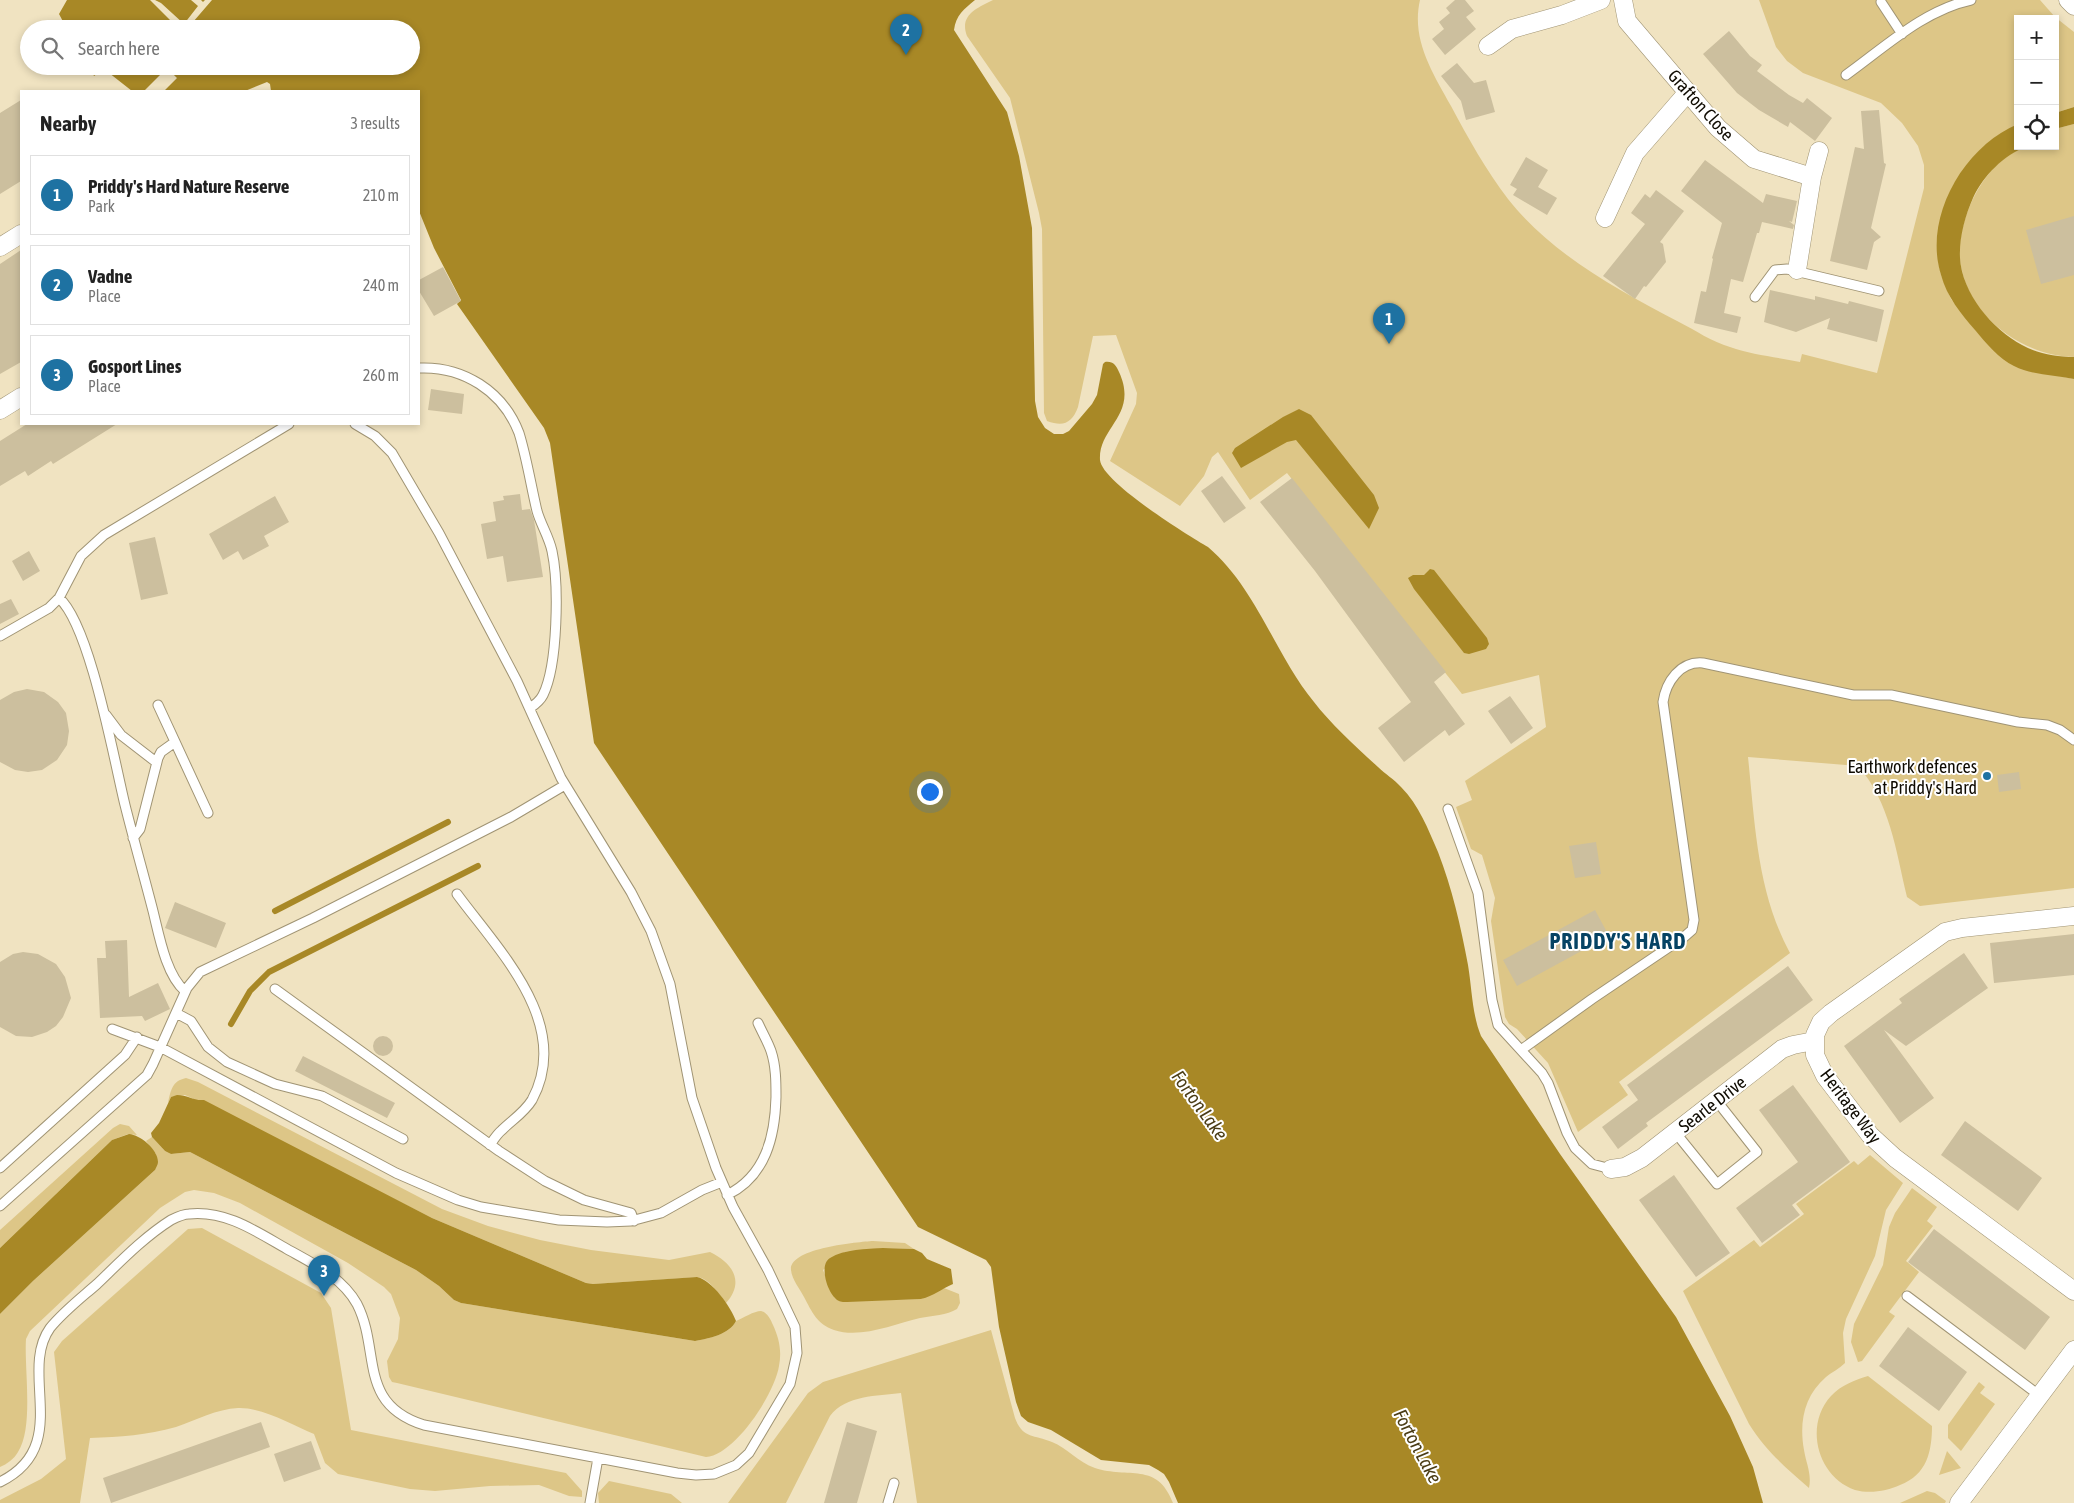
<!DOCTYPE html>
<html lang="en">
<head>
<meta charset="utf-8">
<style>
  :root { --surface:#fff; --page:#f2f2f2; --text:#222; --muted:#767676; --line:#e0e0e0; --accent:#1e72a2 }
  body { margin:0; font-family:"Asap Condensed",sans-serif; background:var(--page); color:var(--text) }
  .controls { position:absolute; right:15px; top:15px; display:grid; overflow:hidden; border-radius:0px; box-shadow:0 2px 8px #0003 }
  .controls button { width:45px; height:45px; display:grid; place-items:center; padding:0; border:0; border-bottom:1px solid var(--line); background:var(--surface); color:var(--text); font:25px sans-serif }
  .you { position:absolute; left:929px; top:791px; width:18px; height:18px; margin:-12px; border:4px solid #fff; border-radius:50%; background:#1a73e8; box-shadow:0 0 0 8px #1a73e833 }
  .badge { display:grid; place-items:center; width:32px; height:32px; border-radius:50%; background:var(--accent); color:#fff; font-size:16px; font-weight:700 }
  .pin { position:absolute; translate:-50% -41px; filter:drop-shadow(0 1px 2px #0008) }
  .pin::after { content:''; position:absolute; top:26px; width:18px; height:15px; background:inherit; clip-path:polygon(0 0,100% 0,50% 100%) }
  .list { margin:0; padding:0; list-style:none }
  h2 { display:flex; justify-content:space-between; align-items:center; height:65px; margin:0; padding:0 20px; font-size:21px }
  h2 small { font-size:16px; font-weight:400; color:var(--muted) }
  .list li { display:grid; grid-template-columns:32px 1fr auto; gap:15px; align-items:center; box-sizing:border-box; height:80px; margin:0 10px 10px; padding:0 10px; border:1px solid var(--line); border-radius:0px }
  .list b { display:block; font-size:19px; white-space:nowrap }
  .list p { margin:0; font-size:16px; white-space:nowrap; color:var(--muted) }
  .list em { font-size:16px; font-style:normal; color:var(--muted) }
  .icon { flex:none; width:28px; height:28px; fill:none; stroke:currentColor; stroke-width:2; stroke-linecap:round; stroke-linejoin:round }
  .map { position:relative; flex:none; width:2074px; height:1503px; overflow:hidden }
  .search { position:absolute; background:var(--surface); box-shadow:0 2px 8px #0003; left:20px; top:20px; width:400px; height:55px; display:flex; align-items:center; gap:12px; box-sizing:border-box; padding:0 18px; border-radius:28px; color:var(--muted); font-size:19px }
  .panel { position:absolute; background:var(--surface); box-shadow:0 2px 8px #0003; left:20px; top:90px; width:400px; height:335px; border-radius:0px }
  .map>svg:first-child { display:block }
  .green { fill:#ddc687 }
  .water { fill:#a88826 }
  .pier { fill:#f0e3c1 }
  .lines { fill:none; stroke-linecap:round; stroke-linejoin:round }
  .stream { stroke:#a88826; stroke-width:6 }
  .building { fill:#ccbf9e }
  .service-casing { stroke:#a09474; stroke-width:11 }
  .minor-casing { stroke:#a09474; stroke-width:19 }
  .service { stroke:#fff; stroke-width:9 }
  .minor { stroke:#fff; stroke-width:18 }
  .poi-dot { fill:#1e72a2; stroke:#fff; stroke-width:2 }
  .labels { text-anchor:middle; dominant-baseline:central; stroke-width:4; stroke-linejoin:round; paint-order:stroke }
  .street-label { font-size:18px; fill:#0f0b02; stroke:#fff }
  .poi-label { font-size:18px; fill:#0f0b02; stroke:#fff; text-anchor:end }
  .water-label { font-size:19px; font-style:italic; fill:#4b3d16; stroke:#fff }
  .district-label { font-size:22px; font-weight:bold; letter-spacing:1px; fill:#064364; stroke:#fff }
</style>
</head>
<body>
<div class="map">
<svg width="2074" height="1503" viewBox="0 0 2074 1503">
  <rect width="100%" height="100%" fill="#f0e3c1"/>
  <path class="green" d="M993,0h427c-9,39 12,72 31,106 17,32 35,64 57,93 43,55 110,91 171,123 16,8 33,20 51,25 22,8 47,10 70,15l2,-8 75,19 47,-185v-23l-6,-19 -16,-23 -21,-20 -78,-30 -16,-12 -11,-14 -17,-47h281l15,17 19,15v75l-19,6v-94h-37v105l-21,12 -13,10 -12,12 -18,26 -12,30 -4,48 3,13 10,24 26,33 82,44 15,3v509l-154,18 -13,-9c-11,-46 -17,-95 -49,-131l-110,-9c7,67 9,135 42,196l-171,129 9,13 -50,37 -30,-69 -31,-34 -8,-5 -4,-7 -14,-96 4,-23 -13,-43 -11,-6 -15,-42 16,-7 -7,-19 81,-54 -7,-52 -77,19 -175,-221 -37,27 -32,-48 -6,5 -8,19 -24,30 -70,-45 26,-57 1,-11 -21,-58 -23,1 -15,71c-6,16 -14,20 -31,14l-3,-8 -2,-184 -3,-16 -29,-115 -43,-62c-8,-21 10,-28 26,-36z
    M2074,124v233c-53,-1 -109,-43 -114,-98 -2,-26 8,-55 22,-76 10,-15 25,-30 43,-36 9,-3 21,-1 30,-1v-17z
    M186,1078l12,4 244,127 46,17 52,14 51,10 78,10 41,-8c23,11 35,30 16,51 -8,-10 -15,-23 -28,-26l-105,7 -7,-1 -154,-65 -234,-117 -13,-6 -14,2 -3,6c3,-13 4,-22 18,-25z
    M120,1124l9,2 8,9 -9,-1 -16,6 -112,108v-18l113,-102z
    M152,1137l13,14 6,3 19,-2 226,118 23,16 15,14 7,3 234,38c13,-2 35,-7 41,-20 7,-3 18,-10 25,-10 6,1 10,9 12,14 6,13 9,26 6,41 -4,27 -44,89 -73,91l-309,-74 -5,-1 -3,-5 -2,-16 11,-22 2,-21 -9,-24 -7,-7 -36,-24 -108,-60 -26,-10 -20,-3 -9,2 -25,16 -130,123 -4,8c-2,29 8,89 -8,113 -4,7 -11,12 -18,15v-153l33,-33 122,-111 1,-16 -10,-13z
    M1870,1155l33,28 -17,27 -11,46 -29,63 -3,14 2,30c-6,6 -13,9 -19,14 -22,19 -27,45 -22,73 2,13 8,24 5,38 -24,-21 -43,-37 -60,-64l-66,-133 71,-51 6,7 44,-33 -8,-10 58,-43 4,4z
    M1912,1188l25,19 -10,14 6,5 -27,35 13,11 -30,40 6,4 -33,45 -4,1 -7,-20 3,-18 29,-59 6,-38 6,-14z
    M202,1228l119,65 10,15 20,122 215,43 16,18v6l-13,-1 -30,-11 -49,1 -55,5 -25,-2 -72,-15 -13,-11 -11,-29c-21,-9 -53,-27 -76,-26 -21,1 -42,12 -62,19 -29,8 -56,10 -86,11l-10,65h-80v-3l41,-21 25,-20 -12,-107 8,-11 126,-112z
    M873,1241l32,2 9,6 -31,-1 -38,4 -22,18 9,23 8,8 81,-2 23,-11 15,6 1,9 -3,6c-10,6 -25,7 -37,9 -26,6 -59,21 -86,12 -17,-6 -22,-18 -30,-33 -4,-8 -12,-17 -13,-27 -2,-22 67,-28 82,-29z
    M991,1330l24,88c8,21 18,16 37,24 15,6 26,20 43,26 33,11 62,-7 78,35h-256l-16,-110c-24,3 -55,2 -71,23l-44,87h-58l80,-110 15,-11z
    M1868,1376l64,50c0,25 -5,49 -32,59 -13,6 -30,9 -45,5 -38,-13 -51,-65 -24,-94 10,-11 24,-16 37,-20z
    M1979,1382l6,5 -5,6 15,11 -34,47 -13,-13v-13z
    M1947,1451l14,17 -22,7z
    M609,1481l62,13 11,9h-83l-1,-10z
    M1927,1491l8,2 11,8 -1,2h-45z"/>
  <path class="water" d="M67,0h908c-11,9 -19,15 -21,30l53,82 12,44 13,72 3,173 3,16 7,11 9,6h9l6,-3 23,-27 5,-9 6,-31 2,-2c8,-1 11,3 14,10 20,43 -21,55 -19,88 2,22 87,75 108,87 49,42 66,106 106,155 16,21 44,47 64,65 7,7 16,12 23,20 18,18 27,42 37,65 14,36 23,75 30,113 4,24 4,49 13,71l79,118 116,163 54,99 23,51 10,36h-585l-9,-21 -5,-8 -6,-4 -9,-5 -48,-5 -50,-30 -23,-8 -7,-6 -5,-14 -17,-75 -8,-60 -5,-7 -68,-33 -324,-484 -44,-300 -6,-15 -87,-124 4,-4 -27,-52 -15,-37v-120h-148l-1,-7 -3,-2 -22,9h-81l13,-13 -10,-10 -23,23h-12l-28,-22 -10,7 -5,-10h322v-37h-344l-8,-15z
    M2074,107v17l-19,5v-16z
    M2018,124v22h9c-24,10 -43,29 -54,52 -8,18 -14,40 -13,60 2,35 32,71 62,87 16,9 34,12 52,12v22c-19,-4 -42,-4 -60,-13 -15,-7 -28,-23 -39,-36 -14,-16 -28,-33 -34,-55 -18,-57 22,-128 77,-151z
    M1299,409l12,6 63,80 5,13 -10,21 -73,-89 -9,2 -46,26 -9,-15 3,-5 48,-31z
    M1430,569l4,1 53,68 2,6 -3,5 -17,5 -5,-1 -50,-64 -6,-11 5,-3h11z
    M177,1095c10,0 17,6 27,5l228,118 154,65 7,1 104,-7c15,3 34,30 39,44 -6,13 -28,18 -41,20l-234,-38 -7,-3 -15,-14 -23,-16 -226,-118 -19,2 -6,-3 -13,-14 -1,-4 8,-10 12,-26z
    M129,1134c11,1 29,15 29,28 0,3 -2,5 -3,8l-122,111 -33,33v-66l112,-108z
    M883,1248l31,1 8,4 5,6 24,10 2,15c-12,5 -19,12 -32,15l-74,3c-1,0 -7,0 -8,-1 -11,-5 -21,-36 -9,-43 14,-9 37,-9 53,-10z"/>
  <path class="pier" d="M150,0h5l6,3 23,21 14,-18 -7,-6h10l2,2 2,-2h7l-25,29h-8z"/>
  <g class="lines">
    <path class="stream" d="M275,911l173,-89
      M231,1024l19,-33 19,-19 209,-106"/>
  </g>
  <path class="building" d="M1455,0h10l9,11 -8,6 10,12 -31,26 -13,-16 12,-10 -5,-7 11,-9 -4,-5z
    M1729,31l21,25 12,9 -5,6 32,24 14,8 4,-5 25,20 -17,23 -25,-19 -2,5 -29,-17 -22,-17 -34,-39z
    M1457,63l17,20 12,-3 9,32 -29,8 -5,-19 -20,-25z
    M21,100v81l-21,13v-81z
    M1879,110l5,53 2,1 -15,64 10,9 -7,5 -7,28 -37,-9 25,-114 9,2 -3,-38z
    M1526,157l22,13 -10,17 19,11 -10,17 -34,-20 4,-6 -7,-4z
    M1705,160l58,43 3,-9 31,7 -5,21 -3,-1 5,4 -1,4 -31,-7 -3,11h-2l-14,49 -12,-3 -7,34 17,4 -4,16 -43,-10 7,-32 5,1 7,-33 -1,-1 10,-35 -41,-32z
    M1656,190l28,21 -24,31 3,2 3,18 -20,25 -2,-1 -9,13 -32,-23 42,-52 -14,-11 14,-19 5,4z
    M2074,216v59l-33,9 -15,-54z
    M21,250v112l-21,12v-110z
    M443,267l18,34 -27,15 -15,-25v-11z
    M1770,290l45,10v-4l33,8 1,-3 35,9 -7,32 -50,-13 3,-11 -34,14 -32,-10z
    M431,389l33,5 -2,20 -34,-4z
    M27,424h90l-64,40 -2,-3 -23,15 -3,-5 -25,15v-45z
    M1222,476l24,32 -22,15 -23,-32z
    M1292,478l154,194 -12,10 31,42 -16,12 -4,-6 -41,32 -26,-34 33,-26 -96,-131 -55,-69z
    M520,494l2,16 8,-1 4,11 9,57 -36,5 -4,-26 -16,3 -6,-35 15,-3 -3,-19 11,-2 -1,-4z
    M275,496l14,26 -25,14 5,10 -26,14 -5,-9 -15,9 -14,-26z
    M155,537l13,57 -27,6 -12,-57z
    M29,551l11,20 -17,10 -11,-20z
    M11,599l8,15 -19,10v-20z
    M27,689l17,3 14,10 8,11 3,18 -2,14 -10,15 -15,10 -14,2 -13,-2 -15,-8v-62l14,-8z
    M1510,696l23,32 -22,16 -23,-33z
    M2019,772l2,17 -22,3 -2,-17z
    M1596,842l5,32 -26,4 -6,-32z
    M175,902l51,21 -10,25 -51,-20z
    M1595,910l14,26 -92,50 -14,-26z
    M2074,934v41l-80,8 -4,-40z
    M127,940l2,57 29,-14 12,26 -25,12 -3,-5 -42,2 -3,-60h9l-1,-17z
    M23,952l15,2 18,10 9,13 6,21 -8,19 -7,9 -9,6 -15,5 -16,-1 -16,-9v-65l13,-8z
    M1964,953l24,35 -82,58 -22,-16 50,68 -34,25 -56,-77 58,-43 -3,-4z
    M1788,966l25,34 -167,123 2,3 -30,23 -16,-22 36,-27 -11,-15z
    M373 1046a10 10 0 1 1 20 0a10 10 0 1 1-20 0Z
    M303,1056l92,47 -8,15 -92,-47z
    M1793,1085l57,77 -58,43 8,10 -38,28 -26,-35 62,-46 -39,-52z
    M1965,1121l77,57 -24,33 -77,-56z
    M1674,1175l56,78 -34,24 -57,-77z
    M1934,1229l116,88 -25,33 -117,-88z
    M1908,1327l59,45 -28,39 -60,-45z
    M261,1422l9,25 -159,56 -8,-25z
    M847,1422l30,9 -9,33 -11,39h-33z
    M311,1441l10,28 -37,13 -10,-28z"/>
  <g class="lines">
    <g class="service-casing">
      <path id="service" d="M1881,2l21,32
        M1846,75c39,-28 78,-65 125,-75
        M1755,297l20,-27 12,-1 92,22
        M419,368c44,-2 84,23 100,65 8,26 12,53 18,78 4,14 12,26 15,40 7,33 6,114 -9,144 -3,6 -7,9 -13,13
        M59,598c31,27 55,162 66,207 9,36 19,71 28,106 6,24 13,64 32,80
        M0,636l49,-28 10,-10 22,-42 23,-21 185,-111
        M158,705l50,108
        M106,715l15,20 35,27
        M1448,809l30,84 14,107 6,25 44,48 6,10 19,50 8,15 17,16 19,5
        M133,838l7,-9 18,-71 3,-6 14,-10
        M457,894c42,57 116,130 75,206 -8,13 -20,20 -30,30 -5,4 -8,9 -12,15
        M275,989l224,162 46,30 39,19 47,13 3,8
        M176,1013l15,8 17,26 19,15 48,22 47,12 81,43
        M112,1029l48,18 236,126 62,27 23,7 78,13 48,2 24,-1 30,-8 41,-23 20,-8
        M1521,1050l71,-51 92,-62 8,-7 2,-10 -31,-218c3,-20 17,-41 40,-39l150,32h38l127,27 29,3 13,5 14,10
        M1675,1132l42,52 40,-32 -41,-52
        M0,1168l125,-113 12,-18
        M727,1195c39,-19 48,-59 49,-98 0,-15 0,-31 -5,-46 -3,-9 -9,-19 -13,-28
        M0,1206l147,-131 6,-11 34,-76 13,-16 113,-54 198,-101 54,-32
        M1907,1296l133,100
        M0,1482c73,-36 18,-109 50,-154 14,-17 31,-30 47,-44 23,-22 47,-47 74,-64 6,-3 12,-6 18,-6 37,-4 68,18 98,35 25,14 55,28 70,55 24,47 0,100 67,121l253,48 19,2 18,-1 22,-9 13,-12 41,-69 7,-31 -2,-26 -27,-57 -35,-63 -17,-39 -24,-70 -22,-114 -19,-53 -20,-39 -70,-114 -44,-97 -78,-148 -47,-80 -17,-17 -20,-12
        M590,1503l8,-45
        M888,1503l6,-20"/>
    </g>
    <g class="minor-casing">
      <path id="minor" d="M1623,0l4,21 91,107 36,31 58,18 7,-26
        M2068,0l6,6
        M1488,46l24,-17 50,-14 39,-15
        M1605,218l30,-65 53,-61
        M0,247l21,-13
        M1797,270l15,-93
        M0,410l21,-13
        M2074,916l-112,12 -17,4 -114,81 -10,9 -6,13v20l10,21 45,59 25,23 179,133
        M1611,1169l14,-2 17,-9 140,-109 11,-4 21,-4
        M1959,1503l115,-153"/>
    </g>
    <use href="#service" class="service"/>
    <use href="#minor" class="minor"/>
  </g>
  <circle class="poi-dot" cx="1987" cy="776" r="5"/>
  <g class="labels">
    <g class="street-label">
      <text transform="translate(1701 105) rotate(48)">Grafton Close</text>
      <text transform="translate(1712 1104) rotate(-38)">Searle Drive</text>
      <text transform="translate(1851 1106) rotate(53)">Heritage Way</text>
    </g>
    <g class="poi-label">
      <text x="1977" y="766">Earthwork defences<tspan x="1977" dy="21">at Priddy's Hard</tspan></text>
    </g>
    <g class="water-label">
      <text transform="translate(1200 1105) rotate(54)">Forton Lake</text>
      <text transform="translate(1418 1446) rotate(62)">Forton Lake</text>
    </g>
    <g class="district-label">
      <text x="1618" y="941">PRIDDY'S HARD</text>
    </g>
  </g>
</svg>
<div class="controls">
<button>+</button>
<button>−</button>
<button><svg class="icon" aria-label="locate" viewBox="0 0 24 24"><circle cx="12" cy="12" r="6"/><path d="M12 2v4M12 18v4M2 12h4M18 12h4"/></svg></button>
</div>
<div class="you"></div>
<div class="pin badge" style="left:1389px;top:344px">1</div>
<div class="pin badge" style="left:906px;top:55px">2</div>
<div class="pin badge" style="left:324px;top:1296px">3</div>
<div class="search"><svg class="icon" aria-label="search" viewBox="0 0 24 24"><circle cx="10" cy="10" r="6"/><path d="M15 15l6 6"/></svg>Search here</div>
<section class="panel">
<h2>Nearby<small>3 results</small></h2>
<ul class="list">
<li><span class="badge">1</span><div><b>Priddy's Hard Nature Reserve</b><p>Park</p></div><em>210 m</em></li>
<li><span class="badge">2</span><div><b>Vadne</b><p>Place</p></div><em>240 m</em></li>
<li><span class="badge">3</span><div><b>Gosport Lines</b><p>Place</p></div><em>260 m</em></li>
</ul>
</section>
</div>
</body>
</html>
